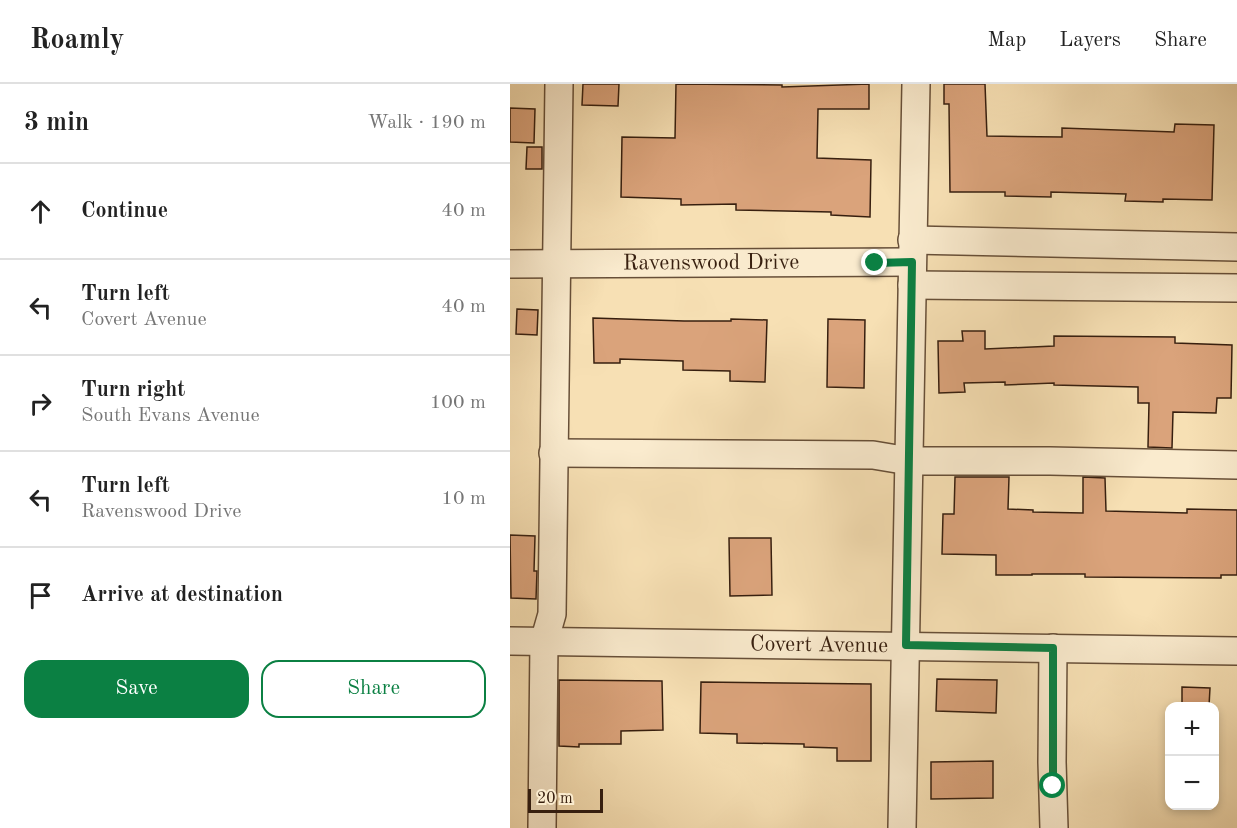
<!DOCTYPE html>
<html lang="en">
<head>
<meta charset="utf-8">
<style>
  :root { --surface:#fff; --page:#f6f6f6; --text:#222; --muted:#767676; --line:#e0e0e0; --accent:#0b8043 }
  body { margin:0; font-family:"Old Standard TT",serif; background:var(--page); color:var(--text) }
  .controls { position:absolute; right:18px; bottom:18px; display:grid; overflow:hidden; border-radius:12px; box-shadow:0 3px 9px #0003 }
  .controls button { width:54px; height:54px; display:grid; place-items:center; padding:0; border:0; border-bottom:2px solid var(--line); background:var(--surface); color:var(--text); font:30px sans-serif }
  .scale { position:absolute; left:18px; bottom:15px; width:75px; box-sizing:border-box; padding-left:6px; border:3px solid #371f0f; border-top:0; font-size:16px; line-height:21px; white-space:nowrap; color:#371f0f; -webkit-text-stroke:4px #faebce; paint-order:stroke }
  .stop { position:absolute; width:18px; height:18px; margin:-14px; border:4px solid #0b8043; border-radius:50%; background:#fff }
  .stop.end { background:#0b8043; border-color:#fff; box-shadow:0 2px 6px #0008 }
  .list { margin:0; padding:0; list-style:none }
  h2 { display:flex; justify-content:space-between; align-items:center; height:78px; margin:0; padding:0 24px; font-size:26px }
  h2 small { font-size:20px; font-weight:400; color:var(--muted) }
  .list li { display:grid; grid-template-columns:39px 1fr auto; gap:18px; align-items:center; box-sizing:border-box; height:96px; padding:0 24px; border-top:2px solid var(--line) }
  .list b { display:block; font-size:22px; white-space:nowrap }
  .list p { margin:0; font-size:20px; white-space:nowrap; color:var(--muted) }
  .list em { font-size:20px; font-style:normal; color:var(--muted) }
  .actions { display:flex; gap:12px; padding:18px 24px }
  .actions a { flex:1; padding:14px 0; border:2px solid var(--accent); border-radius:18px; text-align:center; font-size:21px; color:var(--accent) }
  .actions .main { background:var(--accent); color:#fff }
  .icon { flex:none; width:33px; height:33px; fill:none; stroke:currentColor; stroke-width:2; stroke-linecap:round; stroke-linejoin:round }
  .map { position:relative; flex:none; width:727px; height:744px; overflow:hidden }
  header { display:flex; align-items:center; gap:36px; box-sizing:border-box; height:84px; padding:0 30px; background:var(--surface); border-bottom:2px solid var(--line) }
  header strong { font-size:28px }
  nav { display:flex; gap:33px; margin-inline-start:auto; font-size:21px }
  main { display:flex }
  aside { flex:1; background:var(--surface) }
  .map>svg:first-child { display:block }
  .building { fill:#daa37b; stroke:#371f0f; stroke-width:1.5 }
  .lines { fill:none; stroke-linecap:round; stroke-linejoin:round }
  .minor-casing { stroke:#674f38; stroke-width:30 }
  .minor { stroke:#faebce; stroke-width:27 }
  .route { stroke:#0b8043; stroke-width:8 }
  .labels { text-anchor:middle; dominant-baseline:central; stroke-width:5; stroke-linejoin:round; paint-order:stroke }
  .street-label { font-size:22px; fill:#371f0f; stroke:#faebce }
</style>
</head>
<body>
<header>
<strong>Roamly</strong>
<nav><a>Map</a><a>Layers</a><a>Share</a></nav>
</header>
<main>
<aside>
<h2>3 min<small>Walk · 190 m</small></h2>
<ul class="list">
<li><svg class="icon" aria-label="ahead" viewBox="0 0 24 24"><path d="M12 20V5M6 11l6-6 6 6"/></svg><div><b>Continue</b></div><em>40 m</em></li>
<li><svg class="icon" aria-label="left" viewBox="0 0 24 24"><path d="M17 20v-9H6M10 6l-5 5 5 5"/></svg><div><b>Turn left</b><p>Covert Avenue</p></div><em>40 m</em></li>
<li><svg class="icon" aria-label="right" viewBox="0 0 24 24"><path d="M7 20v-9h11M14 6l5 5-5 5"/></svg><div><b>Turn right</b><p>South Evans Avenue</p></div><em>100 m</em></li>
<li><svg class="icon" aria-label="left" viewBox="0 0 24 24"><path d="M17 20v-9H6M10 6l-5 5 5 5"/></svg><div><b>Turn left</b><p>Ravenswood Drive</p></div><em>10 m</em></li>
<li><svg class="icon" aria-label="arrive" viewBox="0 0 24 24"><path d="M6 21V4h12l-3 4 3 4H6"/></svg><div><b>Arrive at destination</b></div></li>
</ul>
<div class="actions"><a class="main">Save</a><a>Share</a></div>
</aside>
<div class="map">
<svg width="727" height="744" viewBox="0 0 727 744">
  <rect width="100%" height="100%" fill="#f7e0b4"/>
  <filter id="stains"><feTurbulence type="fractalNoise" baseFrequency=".00333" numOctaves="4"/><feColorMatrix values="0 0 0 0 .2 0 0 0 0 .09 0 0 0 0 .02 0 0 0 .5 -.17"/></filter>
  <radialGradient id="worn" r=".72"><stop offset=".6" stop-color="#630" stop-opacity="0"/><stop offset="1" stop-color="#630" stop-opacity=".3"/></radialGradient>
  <path class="building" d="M73,0h36l-1,22 -36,-1z
    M166,0l106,1v2l87,-3v25h-51l-1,49 54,2 -1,57 -39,-2v-3l-95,-2v-6l-55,1v-6l-60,-2 1,-60 53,1z
    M434,0h41l2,52 75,1v-9l112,4 1,-8 39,1 -2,75 -49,-1v3l-38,-1 1,-7 -75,-2v5l-46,-1v-4h-55l-1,-88h-5z
    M0,24l25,1 -1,34 -24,-1z
    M17,63h15v22h-16z
    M7,225l21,1 -1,25 -21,-1z
    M83,234l91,3h47v-2l36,1 -2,62 -35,-1v-10l-47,-1v-9l-63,-2v4h-26z
    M318,235l37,1 -1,68 -37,-1z
    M452,247h23v18l69,-3v-10l121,1v6l57,2 -1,53h-14l-1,15 -43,-1 -1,36 -24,-1 1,-44h-11v-16l-84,-2v-2l-49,2v-3l-41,1 1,9 -26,1 -1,-52h25z
    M445,393h54l-1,32 25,1v2l50,1v-36l22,1 1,33 81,2v-4l50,1v65h-16v3l-136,-1v-3h-53v1h-36v-20l-54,-1 1,-40h11z
    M0,451l25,1 -1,35h3l-1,28 -25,-1z
    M219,454h42l1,57 -42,1z
    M427,595l60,1 -1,33 -60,-2z
    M49,596l103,1 1,49 -42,1v13h-42v3l-20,-1z
    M191,598l170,2v77h-34v-13l-33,-1v-3l-67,-1v-9l-37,-1z
    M672,603l28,1 -1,18h-27z
    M483,677v37l-62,1v-37z"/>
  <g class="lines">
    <g class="minor-casing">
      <g id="minor">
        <path d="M402,156l325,7"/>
        <path id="s1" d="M0,180l402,-2"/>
        <path d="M402,201l325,3"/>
        <path d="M43,369l320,2 36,6h141l187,4"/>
        <path id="s2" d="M0,557l727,10"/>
        <path d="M543,564l-1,114 2,66"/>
        <path d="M32,744l2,-186 8,-28 7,-530"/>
        <path d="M392,744l14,-744"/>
      </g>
    </g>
    <use href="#minor" class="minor"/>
  </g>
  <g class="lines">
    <path class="route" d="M365,179l37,-1 -6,383 147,3v138"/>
  </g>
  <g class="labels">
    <g class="street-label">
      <text stroke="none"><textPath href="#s1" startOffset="201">Ravenswood Drive</textPath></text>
      <text stroke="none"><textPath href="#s2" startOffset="309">Covert Avenue</textPath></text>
    </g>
  </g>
  <rect width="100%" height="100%" filter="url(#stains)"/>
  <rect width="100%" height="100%" fill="url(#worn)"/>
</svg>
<div class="controls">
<button>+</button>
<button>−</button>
</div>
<div class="scale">20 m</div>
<div class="stop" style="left:543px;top:702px"></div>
<div class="stop end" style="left:365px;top:179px"></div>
</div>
</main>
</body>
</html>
